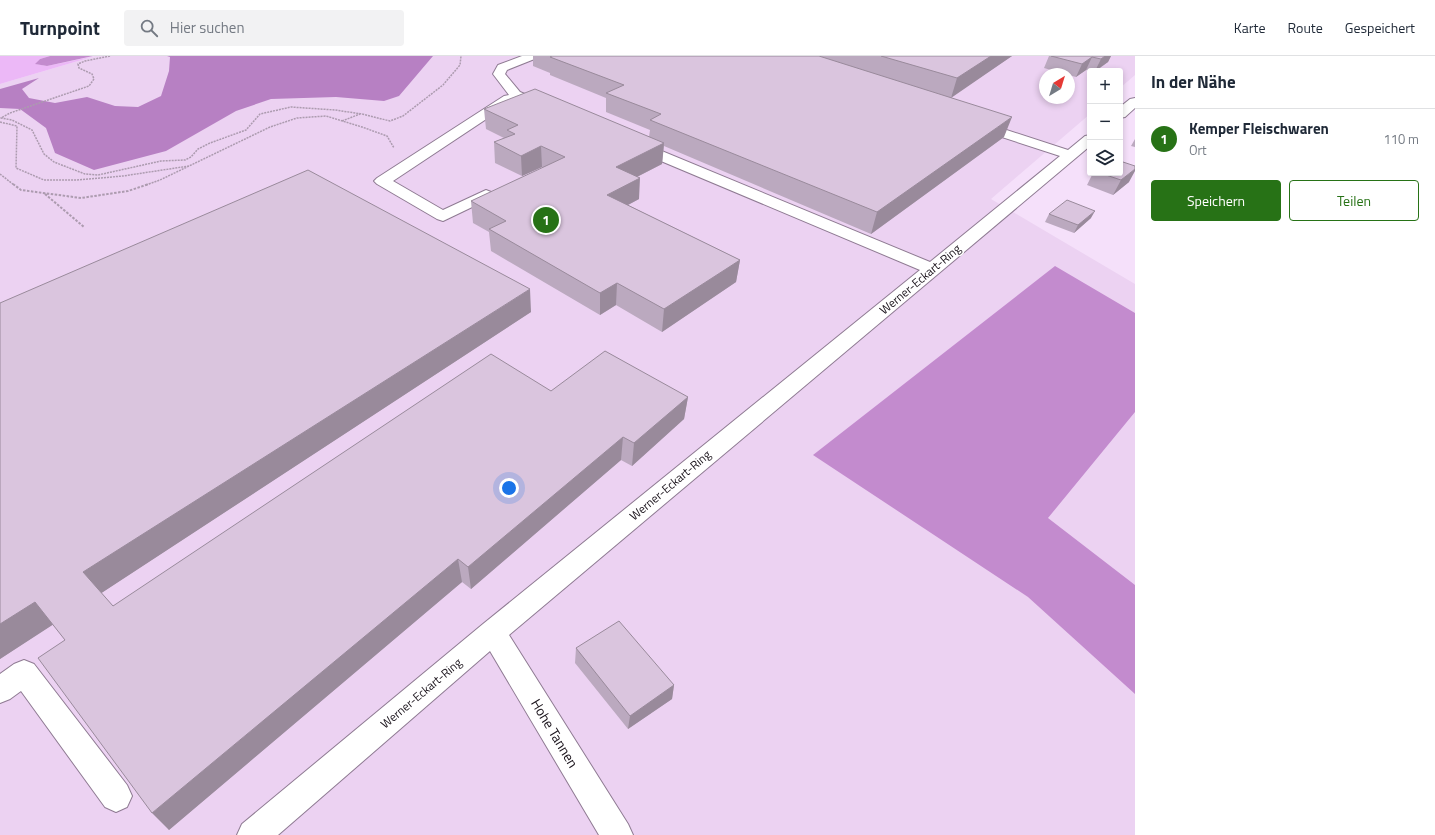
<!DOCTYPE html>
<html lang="de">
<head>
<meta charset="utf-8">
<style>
  :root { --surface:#fff; --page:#f2f2f3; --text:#1f2937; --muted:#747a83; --line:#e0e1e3; --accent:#277216 }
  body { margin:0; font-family:"Titillium Web",sans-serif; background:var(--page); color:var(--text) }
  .controls { position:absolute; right:12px; top:12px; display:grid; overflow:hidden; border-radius:4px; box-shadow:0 2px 6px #0003 }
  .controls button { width:36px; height:36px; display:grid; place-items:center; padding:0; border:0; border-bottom:1px solid var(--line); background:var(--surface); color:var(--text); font:20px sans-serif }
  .compass { position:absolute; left:1039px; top:12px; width:36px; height:36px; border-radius:50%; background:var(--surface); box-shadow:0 2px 6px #0003; rotate:38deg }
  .you { position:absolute; left:509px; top:432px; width:14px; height:14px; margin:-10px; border:3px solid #fff; border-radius:50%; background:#1a73e8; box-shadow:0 0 0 6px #1a73e833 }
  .badge { display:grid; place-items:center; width:26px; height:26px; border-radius:50%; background:var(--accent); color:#fff; font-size:13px; font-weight:700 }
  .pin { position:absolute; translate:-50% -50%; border:2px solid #fff; box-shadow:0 1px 4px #0006 }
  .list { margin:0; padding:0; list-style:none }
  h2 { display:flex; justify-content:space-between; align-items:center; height:52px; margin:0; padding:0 16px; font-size:17px }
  h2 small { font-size:13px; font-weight:400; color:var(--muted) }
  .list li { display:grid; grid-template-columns:26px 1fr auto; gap:12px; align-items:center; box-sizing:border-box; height:60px; padding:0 16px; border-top:1px solid var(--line) }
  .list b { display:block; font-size:15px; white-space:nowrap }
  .list p { margin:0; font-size:13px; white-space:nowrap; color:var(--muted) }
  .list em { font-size:13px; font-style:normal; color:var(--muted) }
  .actions { display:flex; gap:8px; padding:12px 16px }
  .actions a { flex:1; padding:9px 0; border:1px solid var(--accent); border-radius:4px; text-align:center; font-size:14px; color:var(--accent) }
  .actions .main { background:var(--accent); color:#fff }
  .icon { flex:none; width:22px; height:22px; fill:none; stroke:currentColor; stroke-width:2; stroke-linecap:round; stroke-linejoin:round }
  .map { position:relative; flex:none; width:1135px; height:779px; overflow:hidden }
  header { display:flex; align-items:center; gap:24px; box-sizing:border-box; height:56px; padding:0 20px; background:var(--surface); border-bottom:1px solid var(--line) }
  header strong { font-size:19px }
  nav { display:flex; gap:22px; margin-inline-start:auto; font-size:14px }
  .search { width:280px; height:36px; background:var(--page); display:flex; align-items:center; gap:10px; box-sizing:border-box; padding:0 14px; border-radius:4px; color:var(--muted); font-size:15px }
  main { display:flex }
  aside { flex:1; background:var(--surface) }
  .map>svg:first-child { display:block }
  .built { fill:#ecd2f2; fill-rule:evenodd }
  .green { fill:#ecb8f7 }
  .forest { fill:#c38bce }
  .water { fill:#b780c3 }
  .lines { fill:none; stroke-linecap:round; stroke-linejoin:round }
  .minor-casing { stroke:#8f7b93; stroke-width:2 }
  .path-far1 { stroke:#ac9baf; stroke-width:1.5; stroke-dasharray:2 1; stroke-linecap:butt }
  .path { stroke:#ac9baf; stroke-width:2; stroke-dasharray:2.5 1.5; stroke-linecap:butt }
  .minor { fill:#fff; fill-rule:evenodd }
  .wall { fill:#bba9bf }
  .shaded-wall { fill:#998a9b }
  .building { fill:#dac5de; stroke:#998a9b }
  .labels { text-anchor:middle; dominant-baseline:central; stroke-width:3; stroke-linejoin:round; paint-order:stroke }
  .street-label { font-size:12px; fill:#181119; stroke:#fff }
  .near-street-label { font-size:14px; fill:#181119; stroke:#fff }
</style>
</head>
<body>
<header>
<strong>Turnpoint</strong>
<div class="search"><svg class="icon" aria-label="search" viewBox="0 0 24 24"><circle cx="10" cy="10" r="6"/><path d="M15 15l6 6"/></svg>Hier suchen</div>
<nav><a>Karte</a><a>Route</a><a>Gespeichert</a></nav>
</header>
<main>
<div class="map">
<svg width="1135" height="779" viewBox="0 0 1135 779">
  <rect width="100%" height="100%" fill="#f5e0fa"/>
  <path class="built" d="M95,0h1040v19l-15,13v-17h-30v43l-99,85 144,85v551h-1135v-751zM1045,18h24v24h-24z"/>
  <path class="green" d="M0,0h50l-10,3 -4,5 11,2 48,-10 -95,28z"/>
  <path class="forest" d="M50,0h43l-46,10 -12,-2 5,-5z
    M1055,210l80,47v99l-87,106 87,67v109l-107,-97 -215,-142z"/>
  <path class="water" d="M167,0h266l-34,40 -15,5 -48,-4 -65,2 -35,12 -70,40 -72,19 -39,-17 -9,-25 -26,-19 -20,-1v-19l39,-11 -17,11 7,9 26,5 32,-6 28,9 23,1 23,-11 8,-25 1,-14z"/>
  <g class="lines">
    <g class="minor-casing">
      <path id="minor" d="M522,0h17l-2,2 -30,12 -2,4 15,18 31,13 2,3 -2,3h-10l-26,-11 -122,81 50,29 43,-20 5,2 3,3 -3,3 -48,23 -6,-2 -60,-35 -3,-3 3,-3 127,-82 5,-1 -16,-21 5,-9z
        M1135,42v10l-10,9 -5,1v-11l10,-8z
        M976,64l92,30 17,-14 5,-1v11l-581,489 119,189 5,11h-34l-109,-184 -212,184h-41l5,-11 241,-200 437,-354 -290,-122 -2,-3 2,-3 5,-1 5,1 290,120 130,-106 -89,-29 -2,-3 2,-3z
        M24,604l10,4 93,121 5,11 -5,11 -11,5 -11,-5 -84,-116 -11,8 -10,4v-29l14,-10z"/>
    </g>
    <path class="path-far1" d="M110,0l-25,5 -7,3 1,4 13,6 2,5 -5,7 -79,27 -9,5 11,2 20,10 12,24 10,8 31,12 13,1 63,-14 24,-1 6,-3 7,-8 12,-6 36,-13 14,-16 31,-7 44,3 27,4 28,7 13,-5 40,-31 17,-20 1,-9
      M342,65l18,-7
      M0,66l17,4 -1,42 28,12h33l46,-4 66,-10
      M0,118l14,11
      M146,129l14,-5 110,-53 27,-9 29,-2 36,11 25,9 7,12"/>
    <path class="path" d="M13,128l8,6 60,8 47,-7 21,-7
      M45,138l39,33"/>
    <use href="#minor" class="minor"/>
  </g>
  <path class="wall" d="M533,0h479l-61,41 53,40 -133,97 -207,-88 -2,18 -25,13 2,22 -11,6 112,55 -4,22 -74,50 -46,-27 -16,10 -109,-64 -2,-19 -16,-9 -2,-22 72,-33 -1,-1 -20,9 -27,-13 -1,-21 10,-4 -18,-9 -2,-20 165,28 1,-7 -44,-18v-14l-56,-23v-2l-17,-7z
    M1049,0h62l-3,6 -12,9h-5l-5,-1 -10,7 -7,-2v-1h-4l-21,-6z
    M1135,83v8l-4,-1z
    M1093,117h27l9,9 -16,13 -26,-10z
    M1049,158l42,4 -17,15 -29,-11z
    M0,247l531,9 -430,281 12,13 438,-215 137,6 -4,22 -52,47 -11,-6 -150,129 -9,-7 -293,248 -104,-190 -12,-16 -53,35z
    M576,592l98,37 -2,14 -44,30 -53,-66z"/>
  <path class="shaded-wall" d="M991,0h21l-61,42 6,-20z
    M1105,0h6l-3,6 -13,9 6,-12z
    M1092,1l-6,13 -10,7 6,-13z
    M1012,61l-8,20 -133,97 6,-22z
    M664,87l-2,21 -47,24 1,-21z
    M541,90l1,21 -20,9 -1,-20z
    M1135,113v2l-6,11 -16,13 8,-15z
    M640,122l-1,21 -32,17v-21z
    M1095,155l-4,7 -17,15 4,-8z
    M740,204l-4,22 -74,50 2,-23z
    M617,227l-1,22 -16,10v-22z
    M530,233l1,23 -431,282 -17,-22z
    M688,341l-4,22 -52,47 2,-23z
    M623,381l-2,23 -150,129 -3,-22z
    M458,503l4,23 -293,248 -17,-17z
    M35,546l19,22 -54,35v-35z
    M674,629l-2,14 -44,30 2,-13z"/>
  <path class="building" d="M552,0h267l193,61 -135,95 -227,-92 11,-6 -55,-21 18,-8 -74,-28z
    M881,0h110l-34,22z
    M1051,0h54l-4,3 -9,-2 -10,7z
    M535,33l129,54 -48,24 24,11 -33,17 133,65 -76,49 -47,-26 -17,10 -111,-64 17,-8 -35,-20 94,-44 -24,-11 -20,10 -27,-14 21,-8 -8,-4 11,-5 -34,-16z
    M1120,105l15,5v3l-14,11 -21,-7h20z
    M308,114l222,119 -447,283 30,34 378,-252 60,37 54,-40 83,46 -54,46 -11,-6 -155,130 -10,-8 -306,254 -114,-155 27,-18 -30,-38 -35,22v-321z
    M1067,144l28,11 -17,14 -29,-11z
    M619,565l55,64 -44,31 -54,-68z"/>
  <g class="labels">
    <g class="street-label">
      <text transform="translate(920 223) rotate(-40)">Werner-Eckart-Ring</text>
      <text transform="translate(670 429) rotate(-40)">Werner-Eckart-Ring</text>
      <text transform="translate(421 637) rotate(-40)">Werner-Eckart-Ring</text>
    </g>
    <g class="near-street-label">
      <text transform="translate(555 677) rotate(59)">Hohe Tannen</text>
    </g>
  </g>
</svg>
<div class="controls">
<button>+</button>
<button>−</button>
<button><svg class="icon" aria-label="layers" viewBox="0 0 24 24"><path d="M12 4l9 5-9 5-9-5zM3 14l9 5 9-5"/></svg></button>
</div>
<svg class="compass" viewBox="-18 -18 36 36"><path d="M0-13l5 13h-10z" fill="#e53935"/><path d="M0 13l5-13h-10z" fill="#747a83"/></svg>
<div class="you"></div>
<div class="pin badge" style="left:546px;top:164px">1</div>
</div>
<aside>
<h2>In der Nähe<small></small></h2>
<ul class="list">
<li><span class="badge">1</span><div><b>Kemper Fleischwaren</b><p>Ort</p></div><em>110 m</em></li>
</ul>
<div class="actions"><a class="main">Speichern</a><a>Teilen</a></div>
</aside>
</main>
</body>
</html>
